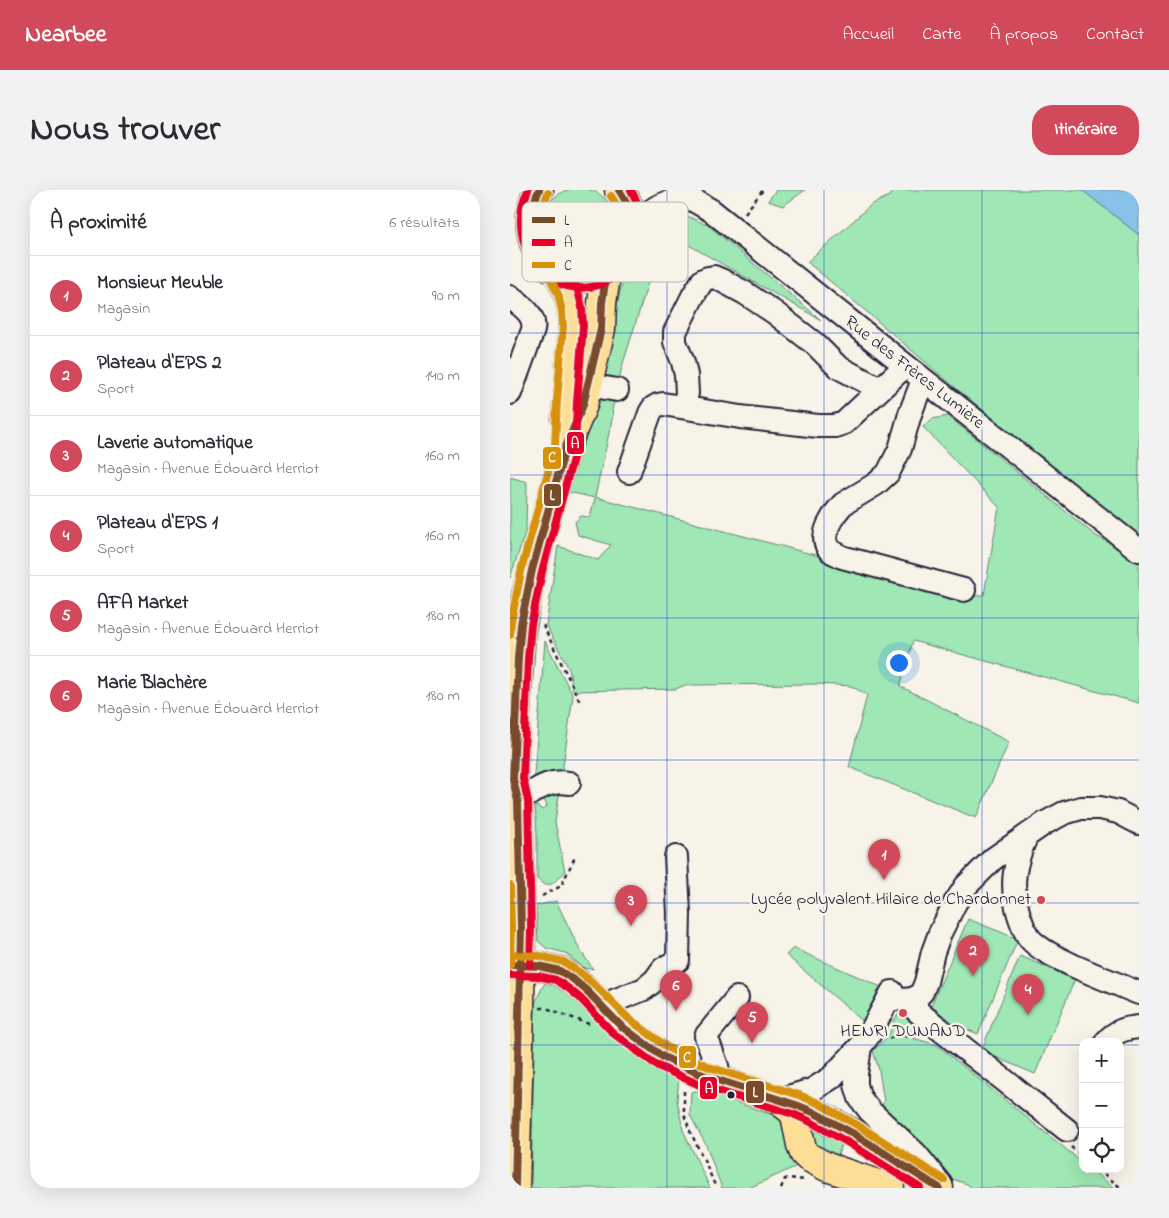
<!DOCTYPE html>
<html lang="fr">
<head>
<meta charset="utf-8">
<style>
  :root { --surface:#fff; --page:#f2f2f3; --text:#2b2b33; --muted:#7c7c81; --line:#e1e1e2; --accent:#d1495b }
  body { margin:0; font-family:"Indie Flower",sans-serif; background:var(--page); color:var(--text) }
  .controls { position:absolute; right:15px; bottom:15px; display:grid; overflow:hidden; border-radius:10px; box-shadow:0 5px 20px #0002 }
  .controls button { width:45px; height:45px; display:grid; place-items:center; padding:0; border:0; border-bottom:1px solid var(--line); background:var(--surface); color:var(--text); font:25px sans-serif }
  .you { position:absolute; left:388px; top:472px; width:18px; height:18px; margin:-12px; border:4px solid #fff; border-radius:50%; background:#1a73e8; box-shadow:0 0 0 8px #1a73e833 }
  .badge { display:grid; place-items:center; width:32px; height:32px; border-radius:50%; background:var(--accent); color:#fff; font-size:16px; font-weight:700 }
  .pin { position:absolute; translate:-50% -41px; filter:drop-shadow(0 1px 2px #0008) }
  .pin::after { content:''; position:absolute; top:26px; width:18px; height:15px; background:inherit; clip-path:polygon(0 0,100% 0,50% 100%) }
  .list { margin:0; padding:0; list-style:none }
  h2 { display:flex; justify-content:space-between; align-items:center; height:65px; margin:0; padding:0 20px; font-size:21px }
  h2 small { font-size:16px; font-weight:400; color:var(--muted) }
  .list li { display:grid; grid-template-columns:32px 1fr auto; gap:15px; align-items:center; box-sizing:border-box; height:80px; padding:0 20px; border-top:1px solid var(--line) }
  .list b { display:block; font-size:19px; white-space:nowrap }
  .list p { margin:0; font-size:16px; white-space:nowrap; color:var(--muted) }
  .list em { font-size:16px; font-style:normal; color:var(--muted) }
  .icon { flex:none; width:28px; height:28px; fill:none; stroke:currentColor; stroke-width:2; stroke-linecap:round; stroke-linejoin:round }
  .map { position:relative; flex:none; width:629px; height:998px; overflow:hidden; border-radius:20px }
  header { display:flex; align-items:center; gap:30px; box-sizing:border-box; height:70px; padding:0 25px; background:var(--accent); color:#fff }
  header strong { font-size:24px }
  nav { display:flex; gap:28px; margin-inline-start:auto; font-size:18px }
  .intro { display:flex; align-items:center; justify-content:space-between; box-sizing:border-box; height:120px; padding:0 30px }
  h1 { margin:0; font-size:35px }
  .button { padding:12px 22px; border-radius:20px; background:var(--accent); color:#fff; font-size:18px; font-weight:700 }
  main { display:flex; gap:30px; padding:0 30px }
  aside { flex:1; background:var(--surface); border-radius:20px; box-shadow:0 5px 20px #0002 }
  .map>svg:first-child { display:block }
  .green { fill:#9fe7b4; stroke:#608478 }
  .water { fill:#89c2e8; stroke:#6082a3 }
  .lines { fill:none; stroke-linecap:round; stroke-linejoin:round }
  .minor-casing { stroke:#22223b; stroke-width:26 }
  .major-casing { stroke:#22223b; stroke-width:31 }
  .path { stroke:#22223b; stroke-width:2.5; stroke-dasharray:4 4; stroke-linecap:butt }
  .minor { stroke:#f7f3e8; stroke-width:22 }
  .major { stroke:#fdde96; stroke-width:28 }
  .bus-1-casing { stroke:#f7f3e8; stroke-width:11 }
  .bus-2-casing { stroke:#f7f3e8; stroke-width:11 }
  .bus-3-casing { stroke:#f7f3e8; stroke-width:11 }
  .bus-1 { stroke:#7a4b2a; stroke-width:8 }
  .bus-2 { stroke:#e4002b; stroke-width:8 }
  .bus-3 { stroke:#d79209; stroke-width:8 }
  .grid { fill:none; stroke:#1d4ed8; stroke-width:1; stroke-opacity:0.55 }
  .poi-dot { fill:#d1495b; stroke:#f7f3e8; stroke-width:2 }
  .bus-dot { fill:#22223b; stroke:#f7f3e8; stroke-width:2 }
  .labels { text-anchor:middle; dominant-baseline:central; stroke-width:5; stroke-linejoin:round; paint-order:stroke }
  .street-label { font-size:18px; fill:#22223b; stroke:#f7f3e8 }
  .poi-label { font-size:18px; fill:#22223b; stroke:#f7f3e8; text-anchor:end }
  .key { fill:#f7f3e8; stroke:#b7b4b4; stroke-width:1 }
  .key-label { font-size:14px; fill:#22223b }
  .line-badge { stroke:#f7f3e8; stroke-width:2 }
  .badge-label { font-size:14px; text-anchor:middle; font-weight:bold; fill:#fff }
</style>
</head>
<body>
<header>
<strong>Nearbee</strong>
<nav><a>Accueil</a><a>Carte</a><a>À propos</a><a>Contact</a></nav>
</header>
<div class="intro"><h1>Nous trouver</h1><a class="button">Itinéraire</a></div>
<main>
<aside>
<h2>À proximité<small>6 résultats</small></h2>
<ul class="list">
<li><span class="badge">1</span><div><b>Monsieur Meuble</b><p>Magasin</p></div><em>90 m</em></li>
<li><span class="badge">2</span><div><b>Plateau d'EPS 2</b><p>Sport</p></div><em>140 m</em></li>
<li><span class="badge">3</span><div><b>Laverie automatique</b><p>Magasin · Avenue Édouard Herriot</p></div><em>160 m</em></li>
<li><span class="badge">4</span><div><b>Plateau d'EPS 1</b><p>Sport</p></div><em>160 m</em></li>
<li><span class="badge">5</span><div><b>AFA Market</b><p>Magasin · Avenue Édouard Herriot</p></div><em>180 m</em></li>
<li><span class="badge">6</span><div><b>Marie Blachère</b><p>Magasin · Avenue Édouard Herriot</p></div><em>180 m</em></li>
</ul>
</aside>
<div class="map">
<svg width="629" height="998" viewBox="0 0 629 998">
  <rect width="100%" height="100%" fill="#f7f3e8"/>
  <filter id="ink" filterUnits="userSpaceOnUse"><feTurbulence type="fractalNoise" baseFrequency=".02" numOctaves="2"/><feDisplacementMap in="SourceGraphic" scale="10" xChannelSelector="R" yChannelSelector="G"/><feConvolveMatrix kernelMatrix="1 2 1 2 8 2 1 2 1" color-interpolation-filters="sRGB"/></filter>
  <g filter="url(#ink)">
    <path class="green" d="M32 35a37 37 0 1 1 74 0a37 37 0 1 1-74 0Z
      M266,0h29l-22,16 -15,-5z
      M384,0h188l57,45v302l-188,-153 -83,-71 -61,-51 64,-57 20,-10z
      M164,24h9l26,12 112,94 -157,-89 -42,136 -4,17 -17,-2 20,-95 20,-25 9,-26 8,-15z
      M87,204l18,4 -3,12 1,5 -18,82 376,99 13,-1 15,-88 -76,-80 9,-8 16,-3 148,120 30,15 13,11v141l-226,-62 -13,45 109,56 -33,76 -127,-51 18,-72 -16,-9 -33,-2 -133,1 -9,4 -103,2 -4,-22 -23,-44 12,-79 40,14 13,-15 -33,-10 -3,-13 6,-6 9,1 5,-19 -26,-6z
      M0,287l17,5 -1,48 -16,48z
      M33,368l3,16 -10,59 -9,138 -1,-103z
      M35,451l28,55 -11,77 -25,9 -3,-8z
      M50,598l-5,34 10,50 -13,12 -8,1 -7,-6v-46l-2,-28 8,5 4,-4 -5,-12z
      M46,711l24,49 13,19 -9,-1 -19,-15 -19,-5 -8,-7 -2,-35z
      M458,729l50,20 -40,95 -50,-21z
      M283,758l93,41 -21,34 -79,-68z
      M510,766l55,23 -40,95 -54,-23z
      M37,790l14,6 118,90 -2,24 6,30 27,58h-179l4,-185 7,-15z
      M400,821l23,19 -23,7 27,8 146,118v6h8l23,19h-142l-5,-4 -15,-5 -74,-68 6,-9 -5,-32 -6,-19 16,-16 4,-13 6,-9 5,4z
      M186,901l10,1 76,26 8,31 7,17 -48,22h-27l-16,-43 -16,-30 1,-23z
      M296,927l38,20 -6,18 -6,1 -17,-4z"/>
    <path class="water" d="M572,0h57v45z"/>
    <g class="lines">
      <g class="minor-casing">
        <path id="minor" d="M174,0l4,7 24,14 10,8 154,123 263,208
          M122,41c17,-23 28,-28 56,-34l-11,-6
          M0,107c11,9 26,17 23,33l-23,63
          M413,190l-13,34 -10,35 -12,24 -12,11 -33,20c-9,10 -24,30 -15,44 3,5 10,6 14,9l122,33
          M78,195l29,5
          M174,217l3,-14 -1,-18 -3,-13 -8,-20v-10l18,-36 10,-16 5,-2 6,-1 7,3 24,13 30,20 40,31 23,23 42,22
          M119,282l21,-59 3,-5 5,-3 5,-1 77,13 78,9h17l9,-3 61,-57
          M8,611c18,-10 29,-22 51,-18
          M516,647c-12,27 -16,49 -7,78 3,8 5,17 11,24 11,12 28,19 42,26 22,10 45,19 67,28
          M380,808l17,2 9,-2 6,-6 4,-10 7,-30 7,-19 15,-30 11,-17 27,-27 52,-36 19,-10 17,-5h19l18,4 21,11
          M406,808v12l6,5 145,115
          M93,817l13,-7 28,-11 11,-9 8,-11 15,-9 1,-47 -3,-56
          M596,852c9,-11 20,-14 33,-15
          M350,857l-4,27v11l4,13 10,13 46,43 25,31
          M210,892l-3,-16 -11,-30 31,-38
          M268,910l34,-10 19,-12 29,-31 9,-12 23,-43"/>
      </g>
      <g class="major-casing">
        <path id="major" d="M29,0c-29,53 23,115 74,76 9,-8 15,-18 18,-29 4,-17 -2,-34 -12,-47
          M49,84l8,16 5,19 1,18 -7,93
          M3,589l5,22 3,126 -1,79 -5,182
          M0,600l3,-11 5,-122 3,-33 4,-23 7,-31 33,-121 18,-44 18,-76 1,-26 5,-33
          M0,775l29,1 21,5 14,9 13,11 34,35 42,31 42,19 91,29 17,7 39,21 87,55
          M268,910l12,9 5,6 6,30 3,8 4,4 19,10 63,21"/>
      </g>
      <path class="path" d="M235,23l18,-23
        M33,435l37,77
        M32,706l19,-10 14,-29
        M30,818h6l43,16
        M379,849l8,-4 14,2 8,-1
        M174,901v23l6,17 16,33 10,24
        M561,957l12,10
        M588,979l23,19
        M271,998l4,-9 5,-1 14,2"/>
      <use href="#minor" class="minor"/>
      <use href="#major" class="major"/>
      <g class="bus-1-casing">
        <path id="bus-1" d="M29,0c-3,7 -6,15 -7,22 -3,25 7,55 33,63 4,1 8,3 11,3 11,1 21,-3 30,-8 31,-17 32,-53 13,-80
          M0,775l29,1 21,5 14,9 13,11 34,35 42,31 42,19 91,29 17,7 39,21 87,55
          M5,998l6,-261 -3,-126 -5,-22 5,-122 3,-33 11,-54 33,-121 18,-44 18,-76 1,-26 5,-33"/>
      </g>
      <g class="bus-2-casing">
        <path id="bus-2" d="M18,0c-2,6 -5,12 -6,18 -3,17 0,37 10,51 44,68 141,4 99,-69
          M20,775l1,-38 -3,-126 -5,-23 5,-120 3,-33 11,-53 33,-121 2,-49 6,-76 -1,-19 -5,-20 -9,-17
          M0,785l28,1 18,4 12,8 12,10 34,36 44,32 44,20 91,28 16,7 38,21 73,46"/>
      </g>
      <g class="bus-3-casing">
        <path id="bus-3" d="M38,3c-2,6 -5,13 -6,19 -5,23 9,54 35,56 8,0 16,-2 22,-6 28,-15 28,-43 12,-66
          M0,445l1,-13 11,-55 33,-120 2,-47 6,-73 -1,-16 -4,-17 -8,-16
          M0,695l1,42 -1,38
          M0,765l30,1 24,6 15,10 14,11 35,35 40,30 41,19 90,28 19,8 39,22 87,55"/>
      </g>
      <use href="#bus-1" class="bus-1"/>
      <use href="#bus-2" class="bus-2"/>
      <use href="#bus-3" class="bus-3"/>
    </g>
  </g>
  <path class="grid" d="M157,0v998M314,0v998M472,0v998M0,143h629M0,285h629M0,428h629M0,570h629M0,713h629M0,855h573M610,855h19"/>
  <g class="poi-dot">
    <circle cx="531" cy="710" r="5"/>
    <circle cx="393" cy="823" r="5"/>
  </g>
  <circle class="bus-dot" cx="221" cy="905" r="4.5"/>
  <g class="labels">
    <g class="street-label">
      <text transform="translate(404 183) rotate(38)">Rue des Frères Lumière</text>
    </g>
    <g class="poi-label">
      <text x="521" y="710">Lycée polyvalent Hilaire de Chardonnet</text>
      <text x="393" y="842" text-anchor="middle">HENRI DUNAND</text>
    </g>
  </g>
  <rect x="12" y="12" width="166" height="80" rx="8" class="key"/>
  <rect x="22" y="27" width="23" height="6" fill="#7a4b2a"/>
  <rect x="22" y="49" width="23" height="7" fill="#e4002b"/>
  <rect x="22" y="72" width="23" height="6" fill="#d79209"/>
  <g class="key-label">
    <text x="54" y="35">L</text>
    <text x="54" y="57">A</text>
    <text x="54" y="80">C</text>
  </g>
  <g class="line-badge">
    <rect x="56" y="241" width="19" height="24" rx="5" fill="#e4002b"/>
    <rect x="32" y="256" width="20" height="24" rx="5" fill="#d79209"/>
    <rect x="33" y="293" width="19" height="24" rx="5" fill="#7a4b2a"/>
    <rect x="168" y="855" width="19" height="24" rx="5" fill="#d79209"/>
    <rect x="189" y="886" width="19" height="24" rx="5" fill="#e4002b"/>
    <rect x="235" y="890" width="20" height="24" rx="5" fill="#7a4b2a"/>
  </g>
  <g class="badge-label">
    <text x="65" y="258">A</text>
    <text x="42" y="272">C</text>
    <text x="42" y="310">L</text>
    <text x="177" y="872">C</text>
    <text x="199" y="903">A</text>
    <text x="245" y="907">L</text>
  </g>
</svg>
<div class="controls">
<button>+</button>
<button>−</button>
<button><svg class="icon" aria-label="locate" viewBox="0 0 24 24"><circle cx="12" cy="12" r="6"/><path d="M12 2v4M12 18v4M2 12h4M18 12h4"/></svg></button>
</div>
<div class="you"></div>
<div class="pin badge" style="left:374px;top:690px">1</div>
<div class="pin badge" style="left:463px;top:786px">2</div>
<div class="pin badge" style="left:121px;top:736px">3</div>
<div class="pin badge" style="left:518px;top:825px">4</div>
<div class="pin badge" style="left:242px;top:853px">5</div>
<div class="pin badge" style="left:166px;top:821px">6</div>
</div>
</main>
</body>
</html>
